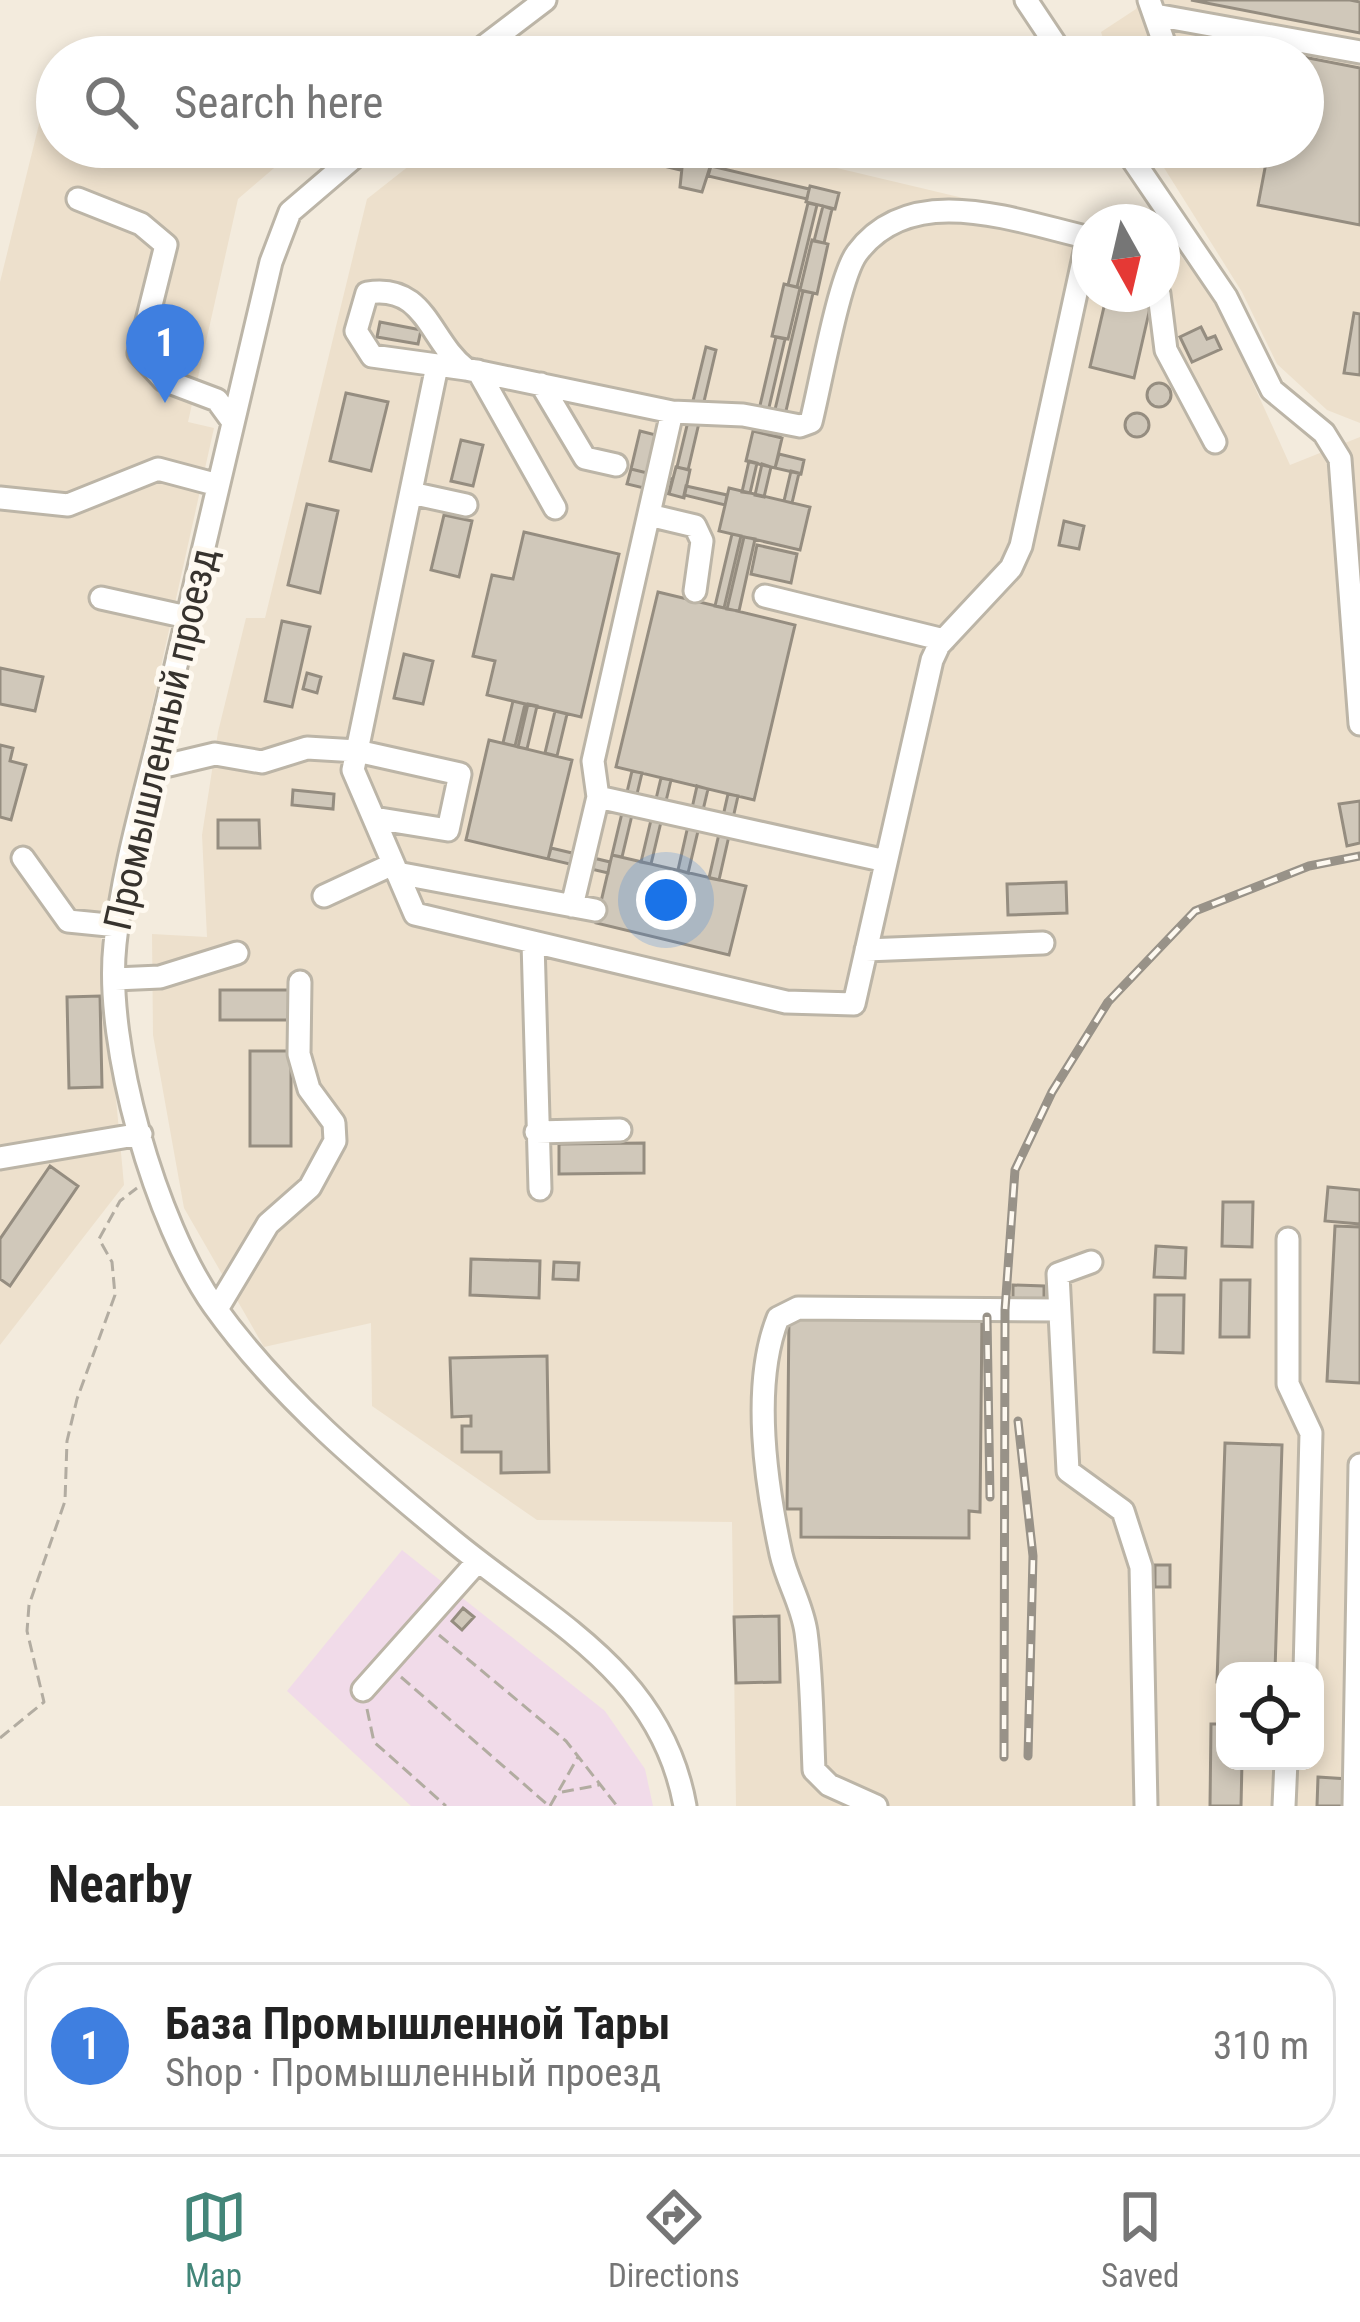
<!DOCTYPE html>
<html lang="en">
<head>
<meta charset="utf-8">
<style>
  :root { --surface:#fff; --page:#f6f6f6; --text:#222; --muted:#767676; --line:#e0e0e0; --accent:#438679 }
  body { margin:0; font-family:"Roboto Condensed",sans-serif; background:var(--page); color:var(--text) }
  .controls { position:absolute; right:36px; bottom:36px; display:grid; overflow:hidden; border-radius:24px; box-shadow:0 6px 18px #0003 }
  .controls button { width:108px; height:108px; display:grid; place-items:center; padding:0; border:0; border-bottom:3px solid var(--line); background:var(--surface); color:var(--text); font:60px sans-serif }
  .compass { position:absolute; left:1072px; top:204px; width:108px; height:108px; border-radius:50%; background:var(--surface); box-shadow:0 6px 18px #0003; rotate:172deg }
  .you { position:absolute; left:666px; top:900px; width:42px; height:42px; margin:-30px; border:9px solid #fff; border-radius:50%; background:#1a73e8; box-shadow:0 0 0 18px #1a73e833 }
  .badge { display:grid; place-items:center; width:78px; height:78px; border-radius:50%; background:var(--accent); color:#fff; font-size:39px; font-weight:700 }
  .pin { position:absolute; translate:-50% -99px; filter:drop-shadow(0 3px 6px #0008) }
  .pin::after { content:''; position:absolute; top:63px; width:42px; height:36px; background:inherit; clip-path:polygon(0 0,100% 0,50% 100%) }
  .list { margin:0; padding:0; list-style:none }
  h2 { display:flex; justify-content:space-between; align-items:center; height:156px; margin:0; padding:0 48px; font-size:51px }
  h2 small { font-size:39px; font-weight:400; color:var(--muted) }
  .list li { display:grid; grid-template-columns:78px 1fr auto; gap:36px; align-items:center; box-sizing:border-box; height:168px; margin:0 24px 24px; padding:0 24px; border:3px solid var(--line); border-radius:36px }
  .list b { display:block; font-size:45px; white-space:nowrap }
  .list p { margin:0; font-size:39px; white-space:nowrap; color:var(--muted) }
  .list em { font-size:39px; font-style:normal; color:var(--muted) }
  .icon { flex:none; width:66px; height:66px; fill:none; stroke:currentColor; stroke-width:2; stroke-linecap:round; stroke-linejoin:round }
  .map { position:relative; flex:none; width:1360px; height:1806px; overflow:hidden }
  .search { position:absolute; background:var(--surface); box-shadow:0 6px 18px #0003; left:36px; right:36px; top:36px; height:132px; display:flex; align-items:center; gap:30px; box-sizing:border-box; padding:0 42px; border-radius:66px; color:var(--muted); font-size:45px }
  .sheet { height:348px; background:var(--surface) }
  nav { display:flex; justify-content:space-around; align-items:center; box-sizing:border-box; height:168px; border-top:3px solid var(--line); background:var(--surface); font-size:33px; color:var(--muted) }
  nav a { display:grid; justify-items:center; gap:6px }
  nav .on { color:var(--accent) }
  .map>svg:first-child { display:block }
  .commercial { fill:#f1dbe9 }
  .built { fill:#ede0cc; fill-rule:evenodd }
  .building { fill:#d0c8ba; stroke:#958d80; stroke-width:3 }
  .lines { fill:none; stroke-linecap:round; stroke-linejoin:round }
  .minor-casing { stroke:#bcb5a7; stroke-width:27 }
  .path { stroke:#b2aca1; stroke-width:3; stroke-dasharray:12 6; stroke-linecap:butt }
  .minor { stroke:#fff; stroke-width:21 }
  .rail-casing { stroke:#989288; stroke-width:9 }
  .rail { stroke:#fef9f0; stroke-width:4.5; stroke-dasharray:14; stroke-linecap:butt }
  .labels { text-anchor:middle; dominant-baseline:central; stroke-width:10; stroke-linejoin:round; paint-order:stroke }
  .street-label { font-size:39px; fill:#37332e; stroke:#fef9f0 }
</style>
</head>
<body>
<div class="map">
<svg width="1360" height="1806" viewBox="0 0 1360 1806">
  <rect width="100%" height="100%" fill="#f3ebdd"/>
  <path class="commercial" d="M402,1550l203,161 40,58 8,37h-242l-124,-115z"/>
  <path class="built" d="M1139,0h221v423l-33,-13 -50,-46 -35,-72 -91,-145h152v-90h-194l-8,-25 35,-23z
    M46,96l11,2v49h250l-19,9 -50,43 -50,223 26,6 -113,508 23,249 -124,160v-1063z
    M433,147h315l342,81v66h72v-49l14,4 42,57 72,159 70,-28v1369h-624l-4,-284 -195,-2 -165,-114 -1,-83 -107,24 -80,-139 -31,-173 -1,-101 55,3 -5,-102 16,-103 28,-114h19l102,-419zM1225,1671h90v90h-90z"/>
  <path class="building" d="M1191,0h159l10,2v31z
    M1288,54l72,14v157l-102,-20 11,-58h34v-90z
    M584,147h45l53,13 -2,10z
    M683,158l28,6 -9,28 -22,-5z
    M711,166l98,23 -2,10 -99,-23z
    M810,186l29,7 -4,16 -29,-7z
    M808,203l9,2 -20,82 -9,-2z
    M823,206l9,3 -8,34 -10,-2z
    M812,240l16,4 -11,50 -17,-4z
    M784,284l16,4 -12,51 -16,-3z
    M803,291l10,2 -33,144 -11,-2z
    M1107,294l46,1 -19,83 -44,-11z
    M1354,313l6,1v61l-16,-2z
    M380,322l41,8 -3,14 -41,-7z
    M1201,327l6,12 8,-3 6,13 -29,13 -12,-25z
    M776,337l9,2 -22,94 -9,-2z
    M706,347l10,3 -28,120 -11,-3z
    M1147 395a12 12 0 1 1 24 0a12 12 0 1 1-24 0Z
    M346,393l42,9 -17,69 -41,-10z
    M1125 425a12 12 0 1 1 24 0a12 12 0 1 1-24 0Z
    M640,431l16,4 -9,38 -16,-4z
    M753,431l29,7 -7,30 -29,-7z
    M461,440l22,5 -10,41 -22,-5z
    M779,454l25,6 -3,14 -26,-6z
    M749,461l8,2 -7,30 -8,-1z
    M762,464l9,3 -7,30 -9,-2z
    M676,467l14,3 -6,28 -15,-4z
    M631,469l41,10 -3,15 -42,-10z
    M791,471l8,2 -7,30 -8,-2z
    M686,486l41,9 -2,10 -41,-10z
    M729,488l81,19 -10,43 -81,-19z
    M307,504l31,7 -18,82 -32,-8z
    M444,515l28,6 -13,56 -28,-7z
    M1064,521l20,5 -5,23 -20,-4z
    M524,532l95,22 -38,163 -94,-22 8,-34 -22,-5 19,-81 21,4z
    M732,534l9,2 -17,72 -9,-2z
    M744,537l11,2 -16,72 -12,-2z
    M757,545l40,9 -6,29 -40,-9z
    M658,592l137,33 -41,175 -138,-33z
    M282,621l28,6 -18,80 -27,-6z
    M404,654l29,7 -10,43 -29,-6z
    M0,668l43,9 -8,34 -35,-7z
    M307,673l14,4 -4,16 -14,-4z
    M513,701l12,3 -10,42 -12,-3z
    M528,704l9,2 -10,43 -9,-2z
    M555,711l12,3 -10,42 -12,-3z
    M489,740l83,20 -24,99 -82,-19z
    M0,745l13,3 -3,13 16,4 -15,55 -11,-3z
    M632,771l10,2 -20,84 -10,-2z
    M661,778l10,2 -20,84 -10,-2z
    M697,786l11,3 -20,84 -10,-3z
    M293,790l41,4 -1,15 -41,-4z
    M728,794l10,2 -19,84 -10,-2z
    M1360,801v42l-13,3 -8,-42z
    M218,820h41l1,28h-42z
    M551,848l59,14 -2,11 -60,-14z
    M612,855l134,31 -17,69 -133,-32z
    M1066,882l1,31 -59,2 -1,-31z
    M220,990h72v30h-72z
    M100,996l2,91 -33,1 -2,-91z
    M250,1051h41v95h-41z
    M644,1143v30l-85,1v-30z
    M50,1166l28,20 -68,100 -10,-7v-40z
    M1328,1187l32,3v34l-35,-3z
    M1223,1202h30l-1,45 -30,-1z
    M1335,1226l25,1v156l-33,-2z
    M1156,1246l30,2 -1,30 -31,-1z
    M471,1259l69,2 -1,37 -69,-3z
    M554,1262l25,1 -1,17 -25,-1z
    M1221,1280h29l-1,57h-29z
    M1013,1285l31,1v14h-31z
    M1155,1295h29l-1,58 -29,-1z
    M789,1313l193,1 -2,198 -11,-1v27l-168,-1v-28h-14z
    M547,1356l2,116 -48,1v-21h-39v-26h9v-10l-19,1 -2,-59z
    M1225,1443l57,2 -7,226h-50v11h-8z
    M1155,1565h15v22h-15z
    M463,1608l11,9 -12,13 -10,-9z
    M779,1616l1,66 -44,1 -2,-66z
    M1211,1724h14v37h17l-1,45h-31z
    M1318,1777l30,2 -2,27h-29z"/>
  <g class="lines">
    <g class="minor-casing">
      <path id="minor" d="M1026,0l38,57
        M1149,0l20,57
        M1155,15l205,37
        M470,57l75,-57
        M366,147l-76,65 -19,50c-35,147 -69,295 -104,442 -18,79 -44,159 -52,240 -11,101 41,280 99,362 65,91 153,164 239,235 97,80 208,131 232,265
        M1124,147l102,150 46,93 52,43 16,26 20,265
        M78,199l63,25 25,21 -27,108 25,27 53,20 16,22
        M1159,294l7,56 49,92
        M437,366l-84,404 62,144 371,88 68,2 78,-344 7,-15 72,-77 10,-22 67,-308
        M466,369c-37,-28 -40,-86 -99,-76l-11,38 16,25 94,13 206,43 71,3 57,11 11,-4c9,-35 28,-145 46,-169 55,-74 161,-31 233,-15
        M478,371l77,137
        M541,384l44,74 31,7
        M411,493l55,12
        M0,498l68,7 90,-36 60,16
        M649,515l46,11 7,15 -7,50
        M765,596l179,44
        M101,598l86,19
        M152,769l63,-15 47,8 45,-14 50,3 103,23 -12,56 -74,-12
        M598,797l288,64
        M23,858l45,63 50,5
        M397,873l198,37
        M324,896l69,-32
        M572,906l26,-109 -5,-36 79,-349
        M533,942l7,247
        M866,950l177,-7
        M115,979l45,-2 77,-24
        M536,1132l84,-2
        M0,1158l141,-24
        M1288,1239v145l23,49 -6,238
        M1091,1262l-33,12 10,197 55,40 18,56 5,239
        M217,1309l51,-85 42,-37 25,-46 -1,-18 -25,-34 -10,-35 1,-72
        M363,1690l115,-129
        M876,1806l-47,-21 -15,-15c-2,-46 -2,-93 -8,-138 -4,-28 -19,-51 -25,-78 -15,-70 -30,-168 -3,-236l20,-10 261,2
        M1284,1806l2,-45
        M1354,1806l6,-341"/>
    </g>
    <path class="path" d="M439,1635l127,106 51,65
      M401,1677l148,129
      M367,1709l7,33 72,64
      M0,1738l44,-36 -17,-71 2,-26 36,-104 2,-60 10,-42 38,-104 -3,-33 -13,-23 21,-38 17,-13
      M562,1792l37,-7
      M550,1806l28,-49"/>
    <use href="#minor" class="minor"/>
    <g class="rail-casing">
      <path id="rail" d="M987,1317l3,180
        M1018,1421l15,135 -5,200
        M1004,1757l1,-447 10,-140 37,-78 56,-90 87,-91 114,-45 51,-10"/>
    </g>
    <use href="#rail" class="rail"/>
  </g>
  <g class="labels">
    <g class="street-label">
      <text transform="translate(161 739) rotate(-77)">Промышленный проезд</text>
    </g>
  </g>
</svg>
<div class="controls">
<button><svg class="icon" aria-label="locate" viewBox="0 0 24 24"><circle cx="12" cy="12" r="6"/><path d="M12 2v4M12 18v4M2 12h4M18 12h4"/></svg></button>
</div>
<svg class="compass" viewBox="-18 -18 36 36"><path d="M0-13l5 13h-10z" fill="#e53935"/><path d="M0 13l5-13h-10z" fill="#767676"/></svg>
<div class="you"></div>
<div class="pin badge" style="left:165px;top:403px;background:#3f7fe0">1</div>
<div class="search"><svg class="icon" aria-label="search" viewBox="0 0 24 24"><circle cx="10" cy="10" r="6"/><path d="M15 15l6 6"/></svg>Search here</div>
</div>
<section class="sheet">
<h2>Nearby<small></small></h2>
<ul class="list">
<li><span class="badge" style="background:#3f7fe0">1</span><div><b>База Промышленной Тары</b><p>Shop · Промышленный проезд</p></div><em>310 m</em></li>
</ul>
</section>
<nav>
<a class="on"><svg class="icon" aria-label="map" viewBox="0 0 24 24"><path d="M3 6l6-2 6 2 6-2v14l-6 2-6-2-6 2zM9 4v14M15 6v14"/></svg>Map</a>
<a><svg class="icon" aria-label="directions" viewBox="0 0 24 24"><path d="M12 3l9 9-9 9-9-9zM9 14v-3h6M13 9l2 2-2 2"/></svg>Directions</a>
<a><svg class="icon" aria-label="saved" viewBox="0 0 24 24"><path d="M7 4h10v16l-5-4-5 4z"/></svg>Saved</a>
</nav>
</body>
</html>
